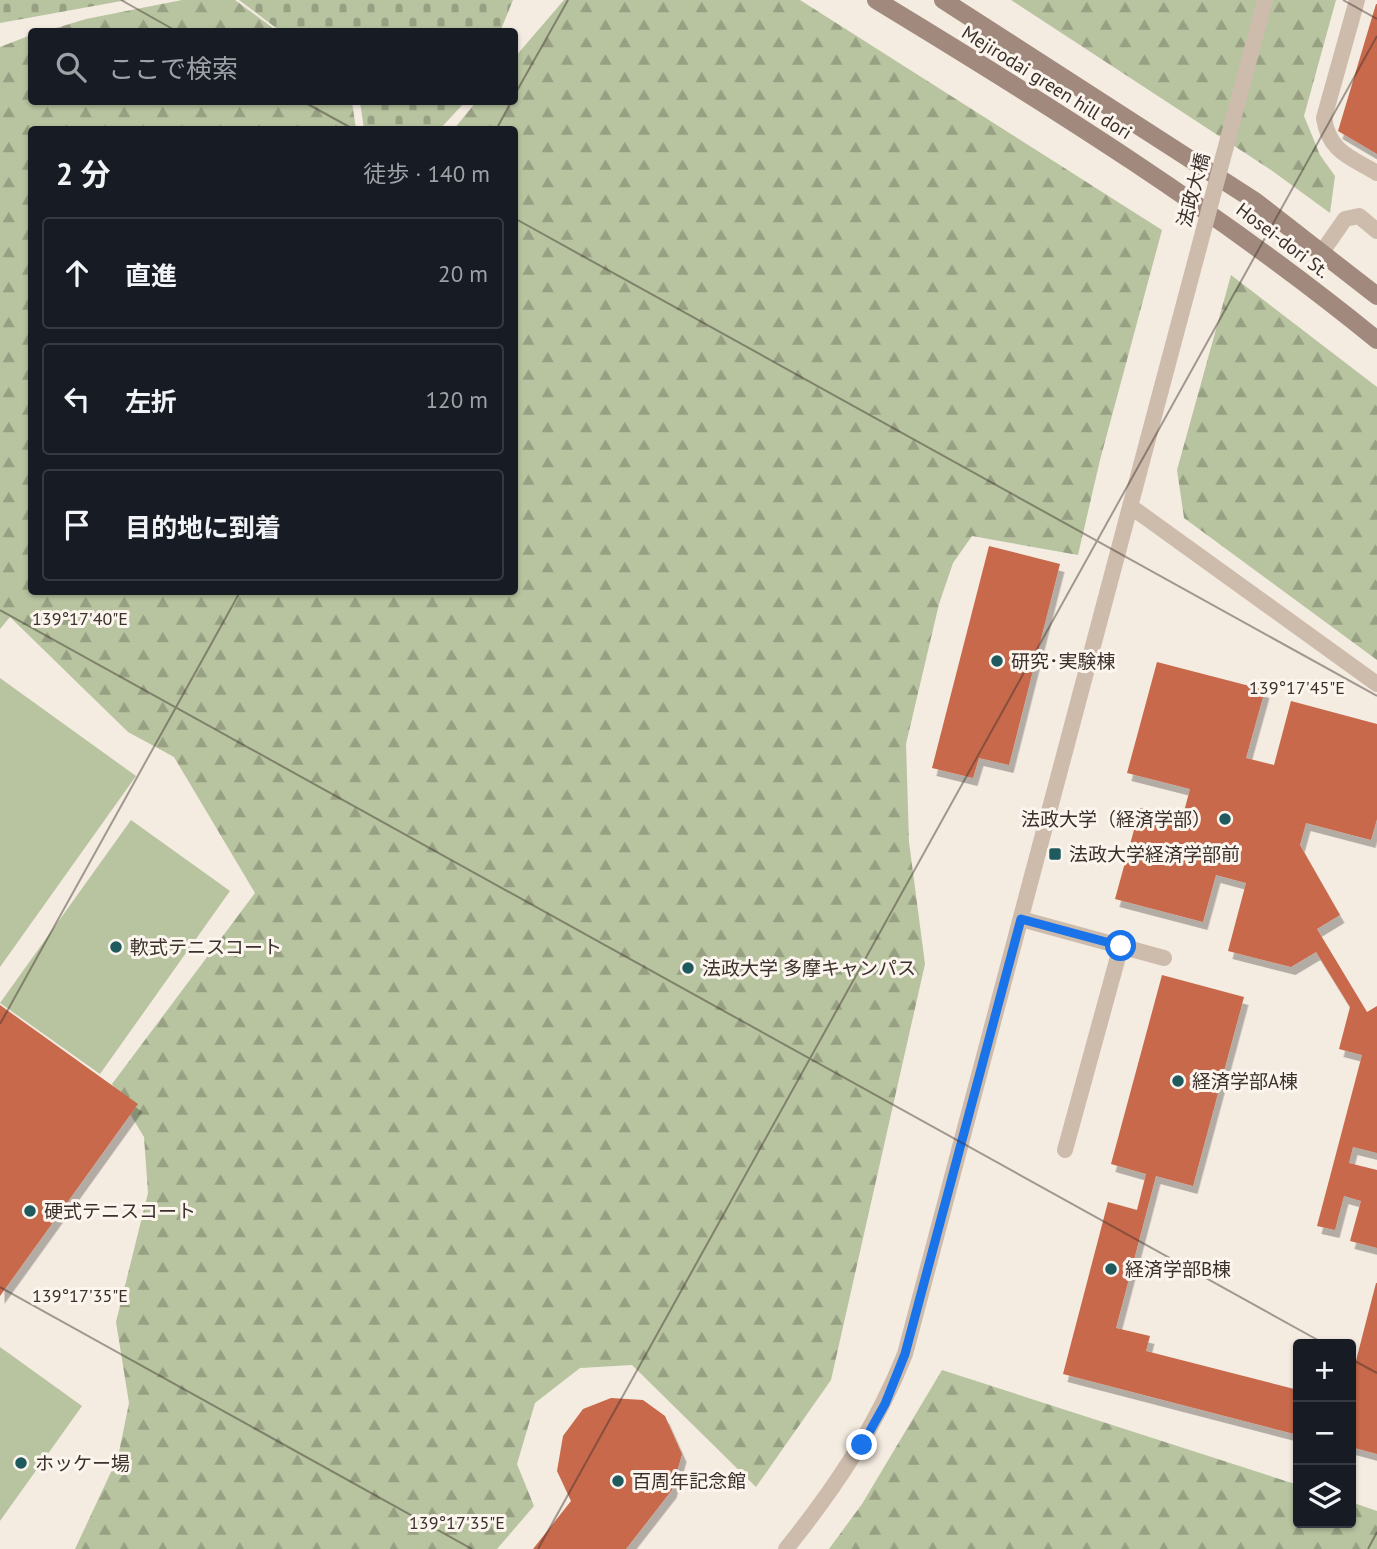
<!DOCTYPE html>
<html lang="ja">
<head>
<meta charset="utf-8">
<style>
  :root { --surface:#171b24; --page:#20242c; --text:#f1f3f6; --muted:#9ea1a6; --line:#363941 }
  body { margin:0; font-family:"PT Sans","Noto Sans JP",sans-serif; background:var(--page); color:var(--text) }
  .controls { position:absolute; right:21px; bottom:21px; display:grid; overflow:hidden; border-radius:7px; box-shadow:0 2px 5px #0004 }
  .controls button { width:63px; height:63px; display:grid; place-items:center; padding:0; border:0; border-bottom:2px solid var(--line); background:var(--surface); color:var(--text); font:35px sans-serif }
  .stop { position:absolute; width:21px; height:21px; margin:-16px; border:5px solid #1a73e8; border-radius:50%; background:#fff }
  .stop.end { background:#1a73e8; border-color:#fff; box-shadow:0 2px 7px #0008 }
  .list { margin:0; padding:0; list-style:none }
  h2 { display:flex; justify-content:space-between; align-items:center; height:91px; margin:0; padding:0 28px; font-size:30px }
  h2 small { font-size:23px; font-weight:400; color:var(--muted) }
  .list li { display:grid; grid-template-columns:46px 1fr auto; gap:21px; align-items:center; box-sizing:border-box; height:112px; margin:0 14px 14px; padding:0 14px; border:2px solid var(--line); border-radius:7px }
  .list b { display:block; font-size:26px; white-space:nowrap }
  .list em { font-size:23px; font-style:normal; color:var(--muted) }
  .icon { flex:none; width:38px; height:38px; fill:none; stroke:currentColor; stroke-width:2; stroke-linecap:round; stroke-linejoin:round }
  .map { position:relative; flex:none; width:1377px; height:1549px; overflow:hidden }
  .search { position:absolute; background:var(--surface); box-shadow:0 2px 5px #0004; left:28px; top:28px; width:490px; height:77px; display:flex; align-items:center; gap:18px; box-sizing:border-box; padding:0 24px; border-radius:7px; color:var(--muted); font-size:26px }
  .panel { position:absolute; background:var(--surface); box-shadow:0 2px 5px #0004; left:28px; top:126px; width:490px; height:469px; border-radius:7px }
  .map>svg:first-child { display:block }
  .forest { fill:url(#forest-firs) }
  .cemetery { fill:url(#cemetery-stones) }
  .park { fill:#b8c4a0 }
  .building { fill:#c8694b; filter:url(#shadow) }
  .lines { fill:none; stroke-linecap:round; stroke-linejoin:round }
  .lane { stroke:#cdbbac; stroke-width:16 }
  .secondary { stroke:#a18a7d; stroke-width:18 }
  .lane-bridge { stroke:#cdbbac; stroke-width:16 }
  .route { stroke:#1a73e8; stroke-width:9 }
  .ticks { fill:none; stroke:#3b302b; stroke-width:2; stroke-opacity:0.45 }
  .poi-dot { fill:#1f5a5e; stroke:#fbf5ee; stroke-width:2.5 }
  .labels { text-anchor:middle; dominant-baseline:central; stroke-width:6; stroke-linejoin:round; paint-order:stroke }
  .street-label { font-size:19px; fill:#3b302b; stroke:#fbf5ee }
  .poi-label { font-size:19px; fill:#3b302b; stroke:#fbf5ee; text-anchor:start }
  .ticks-label { font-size:18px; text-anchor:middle; fill:#3b302b; stroke:#fbf5ee; stroke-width:6; stroke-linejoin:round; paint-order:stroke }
</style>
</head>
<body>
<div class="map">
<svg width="1377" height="1549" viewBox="0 0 1377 1549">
  <defs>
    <pattern id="forest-firs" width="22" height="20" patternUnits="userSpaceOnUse" patternTransform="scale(1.75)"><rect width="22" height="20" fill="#b8c4a0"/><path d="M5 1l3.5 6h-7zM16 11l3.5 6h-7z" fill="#97a083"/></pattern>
    <pattern id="cemetery-stones" width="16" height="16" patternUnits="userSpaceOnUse" patternTransform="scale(1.75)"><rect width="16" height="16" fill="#b8c4a0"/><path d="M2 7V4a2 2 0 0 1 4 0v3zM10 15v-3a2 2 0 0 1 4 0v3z" fill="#97a083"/></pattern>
    <filter id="shadow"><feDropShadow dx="4.5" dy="8" stdDeviation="0" flood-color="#0004"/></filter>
  </defs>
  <rect width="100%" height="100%" fill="#f4ebe1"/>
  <path class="forest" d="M182,0h53l42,31 -234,1 43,-13z
    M564,0h236l362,230 -62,230 -22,95 -106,-19 -19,27 -14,41 -33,140 3,98 16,122 -94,416 -75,107 -124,-122 -52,3 -45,35 -18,61 17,42 -37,43h-422l43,-92 11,-54 -13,-81 32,-129 -4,-56 -32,-53 143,-191 -81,-136 -46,-25 -118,-115 -10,12v-582l31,-12 1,67h320l4,27 -324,1v462h482v-462l-60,-1 22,-27h38l1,-45z
    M1011,0h325l-32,116 16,39 15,21 -5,37 -59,-43z
    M1231,275l146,112v273l-193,-142 -7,-48z
    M942,1370l356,115v38h53v-21l26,9v38h-548l33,-45z"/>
  <path class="cemetery" d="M0,0h127l-127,23z
    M239,0h274l-13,32 -220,-1z
    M360,102h105l-26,28 -75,-1z"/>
  <path class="park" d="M0,678l136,98 -136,191z
    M131,820l99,71 -130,183 -100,-71z
    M0,1347l82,59 -82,115z"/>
  <path class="building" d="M1376,4h1v150l-39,-23z
    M989,546l71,18 -51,201 -30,-7 -6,20 -41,-10z
    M1157,662l108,28 -19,68 28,7 17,-64 86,23v95l-6,21 -65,-17 -6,22 40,70 -23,14 50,83 10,-6v147l-24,-6 -4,16 28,7v78l-27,-7 11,-40 -17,-5 -9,34 -18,-4 45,-171 -23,-6 11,-42 -34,-55 -25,15 -63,-16 18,-68 -30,-8 -13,47 -88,-23 25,-91 42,11 8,-30 -63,-16z
    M1162,975l82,22 -51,189 -37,-10 -40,152 34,8 -4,15 152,39v45l-235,-61 45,-172 29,8 9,-36 -35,-10z
    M0,1005l138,99 -138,192z
    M1376,1283h1v171l-26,-7v-67z
    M611,1398l32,2 22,16 17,38 -10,36 -46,59h-93l38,-48 -14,-30 6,-35 20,-27z"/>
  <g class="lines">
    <path class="lane" d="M1357,0l-33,118c5,34 26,39 53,55
      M1322,252l23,-33 14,-3 18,15
      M1130,506l247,178
      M1021,919l143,39
      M1065,1150l56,-204
      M786,1549c49,-61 90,-122 119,-195l256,-964"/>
    <path class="secondary" d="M876,0c173,105 344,212 501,340
      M943,0l312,201 122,95"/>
    <path class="lane-bridge" d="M1161,390l104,-390"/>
  </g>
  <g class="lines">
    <path class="route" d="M862,1445l23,-41 20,-50 116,-435 100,27"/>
  </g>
  <path class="ticks" d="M121,0l57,32M1343,0l34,19M514,96l54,-96M304,102l51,28M496,130l15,-28M514,218l863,478M0,610l1325,734M0,1024l240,-432M0,1287l472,262M1351,1359l26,14M538,1549l839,-1513M1368,1549l9,-17"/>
  <g class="poi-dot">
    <circle cx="997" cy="661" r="7"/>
    <circle cx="1225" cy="819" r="7"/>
    <rect x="1048" y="847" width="14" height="14" rx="3.5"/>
    <circle cx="116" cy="947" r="7"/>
    <circle cx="688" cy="968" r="7"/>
    <circle cx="1178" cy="1081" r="7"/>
    <circle cx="30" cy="1211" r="7"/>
    <circle cx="1111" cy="1269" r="7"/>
    <circle cx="21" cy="1463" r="7"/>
    <circle cx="618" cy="1481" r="7"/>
  </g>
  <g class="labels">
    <g class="street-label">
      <text transform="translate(1047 82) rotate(32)">Mejirodai green hill dori</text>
      <text transform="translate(1193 190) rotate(-75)">法政大橋</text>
      <text transform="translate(1283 240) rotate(37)">Hosei-dori St.</text>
    </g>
    <g class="poi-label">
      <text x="1011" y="661">研究･実験棟</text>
      <text x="1211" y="819" text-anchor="end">法政大学（経済学部）</text>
      <text x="1069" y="854">法政大学経済学部前</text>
      <text x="130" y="947">軟式テニスコート</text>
      <text x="702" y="968">法政大学 多摩キャンパス</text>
      <text x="1192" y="1081">経済学部A棟</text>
      <text x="44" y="1211">硬式テニスコート</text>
      <text x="1125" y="1269">経済学部B棟</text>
      <text x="35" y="1463">ホッケー場</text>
      <text x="632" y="1481">百周年記念館</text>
    </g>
  </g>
  <g class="ticks-label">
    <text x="80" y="625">139°17'40"E</text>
    <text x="1297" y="694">139°17'45"E</text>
    <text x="80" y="1302">139°17'35"E</text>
    <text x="457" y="1529">139°17'35"E</text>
  </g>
</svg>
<div class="controls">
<button>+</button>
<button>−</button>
<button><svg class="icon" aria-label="layers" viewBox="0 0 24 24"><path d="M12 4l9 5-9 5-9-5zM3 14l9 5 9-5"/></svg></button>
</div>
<div class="stop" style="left:1121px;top:946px"></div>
<div class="stop end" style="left:862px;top:1445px"></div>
<div class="search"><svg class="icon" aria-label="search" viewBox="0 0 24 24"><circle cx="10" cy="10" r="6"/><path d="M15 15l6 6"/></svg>ここで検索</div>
<section class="panel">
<h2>2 分<small>徒歩 · 140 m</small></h2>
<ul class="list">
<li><svg class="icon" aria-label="ahead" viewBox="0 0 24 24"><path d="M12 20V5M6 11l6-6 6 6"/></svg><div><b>直進</b></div><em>20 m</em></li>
<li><svg class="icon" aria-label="left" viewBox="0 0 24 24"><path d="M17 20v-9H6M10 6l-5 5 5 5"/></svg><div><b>左折</b></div><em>120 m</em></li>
<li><svg class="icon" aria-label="arrive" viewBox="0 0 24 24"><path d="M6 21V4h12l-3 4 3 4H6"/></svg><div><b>目的地に到着</b></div></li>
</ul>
</section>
</div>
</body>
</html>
